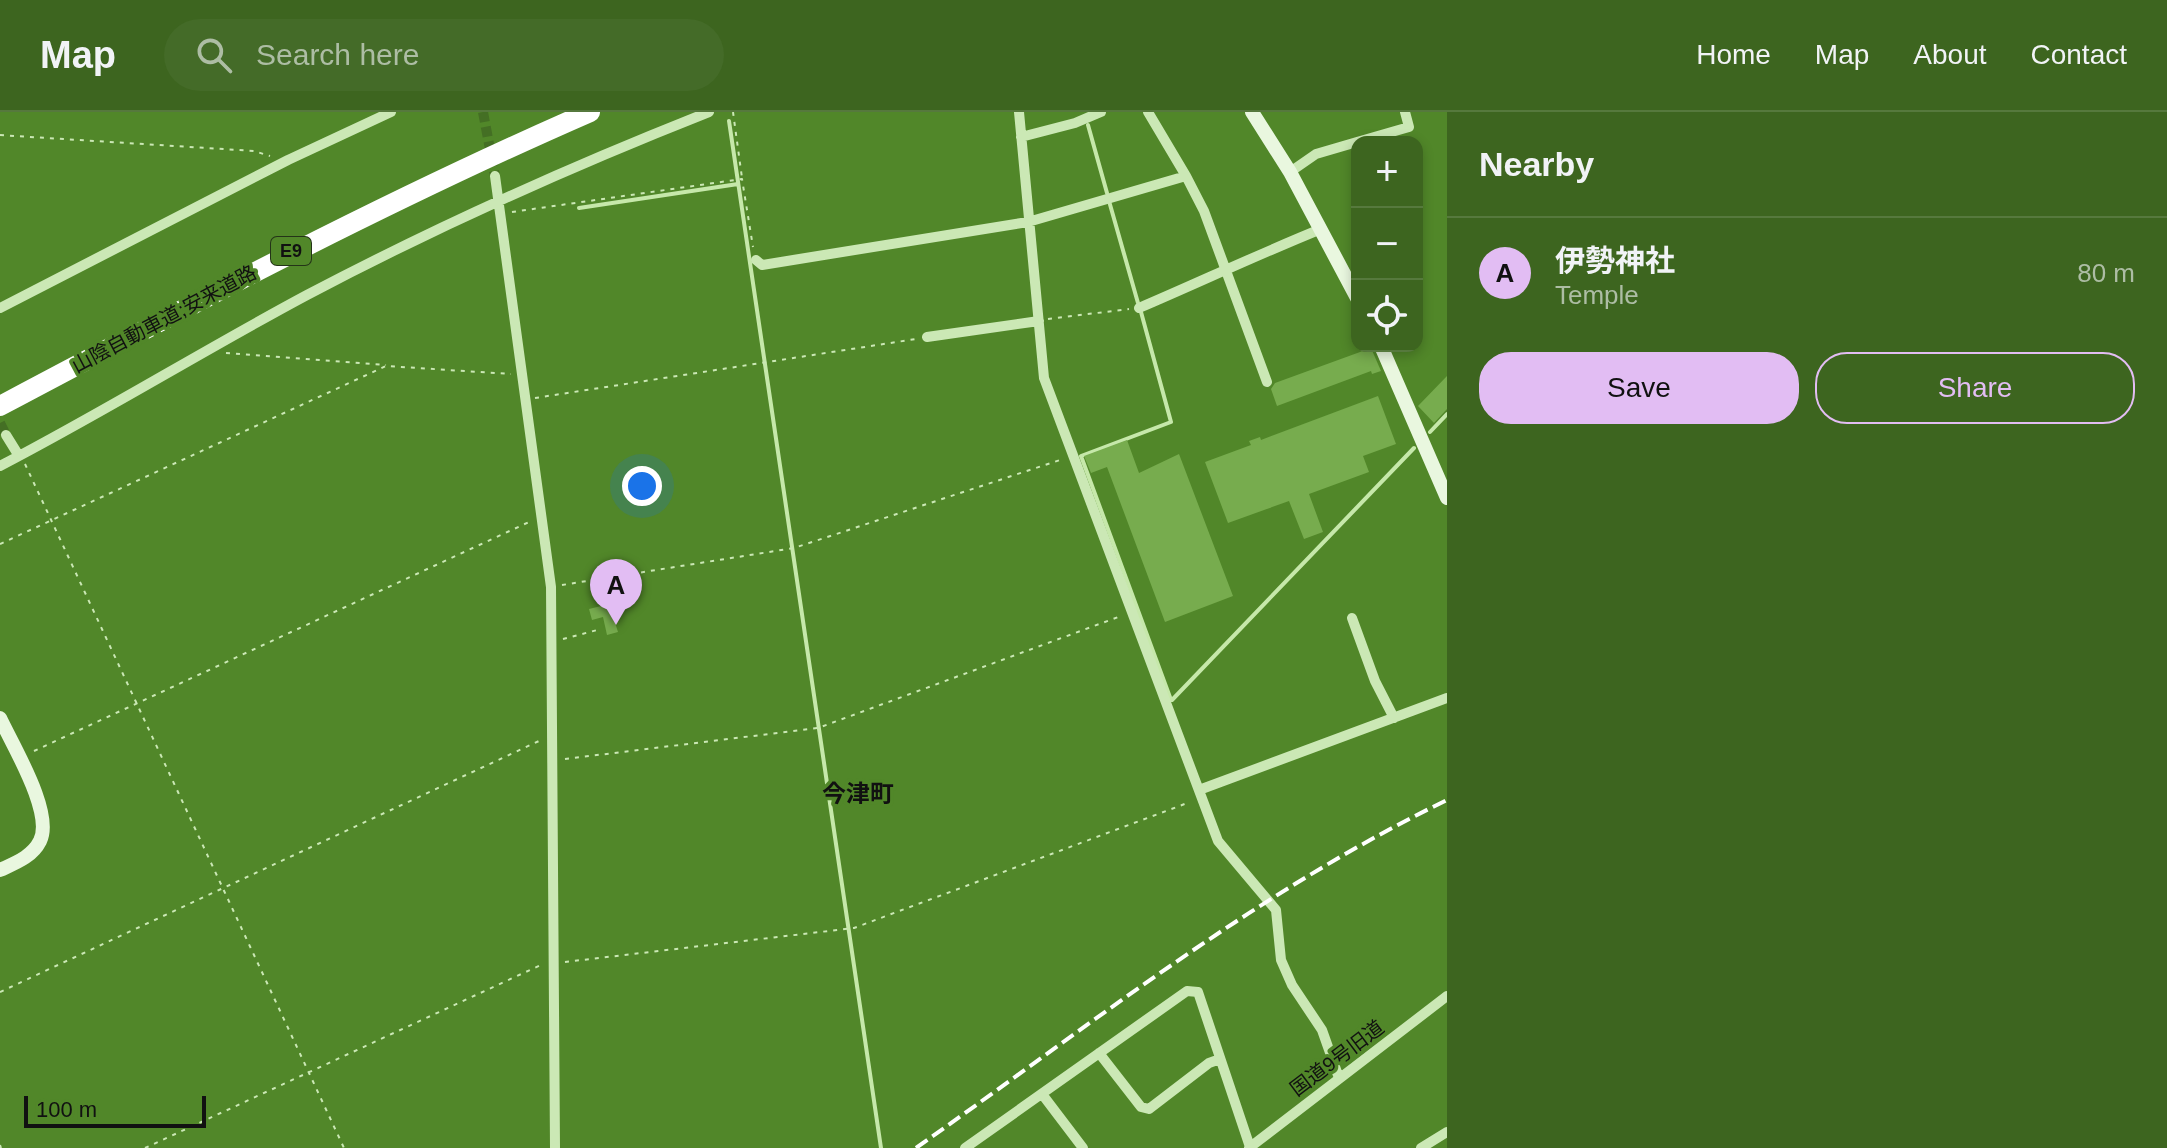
<!DOCTYPE html>
<html lang="en">
<head>
<meta charset="utf-8">
<style>
  :root { --surface:#3d651f; --page:#446b28; --text:#f1f3f6; --muted:#adbda4; --line:#56793d; --accent:#e2bdf3 }
  body { margin:0; font-family:Arial,"Noto Sans JP",sans-serif; background:var(--page); color:var(--text) }
  .controls { position:absolute; right:24px; top:24px; display:grid; overflow:hidden; border-radius:16px; box-shadow:0 4px 12px #0003 }
  .controls button { width:72px; height:72px; display:grid; place-items:center; padding:0; border:0; border-bottom:2px solid var(--line); background:var(--surface); color:var(--text); font:40px sans-serif }
  .scale { position:absolute; left:24px; bottom:20px; width:182px; box-sizing:border-box; padding-left:8px; border:4px solid #111; border-top:0; font-size:22px; line-height:28px; white-space:nowrap; color:#111; -webkit-text-stroke:6px #518729; paint-order:stroke }
  .you { position:absolute; left:642px; top:374px; width:28px; height:28px; margin:-20px; border:6px solid #fff; border-radius:50%; background:#1a73e8; box-shadow:0 0 0 12px #1a73e833 }
  .badge { display:grid; place-items:center; width:52px; height:52px; border-radius:50%; background:var(--accent); color:#111; font-size:26px; font-weight:700 }
  .pin { position:absolute; translate:-50% -66px; filter:drop-shadow(0 2px 4px #0008) }
  .pin::after { content:''; position:absolute; top:42px; width:28px; height:24px; background:inherit; clip-path:polygon(0 0,100% 0,50% 100%) }
  .list { margin:0; padding:0; list-style:none }
  h2 { display:flex; justify-content:space-between; align-items:center; height:104px; margin:0; padding:0 32px; font-size:34px }
  h2 small { font-size:26px; font-weight:400; color:var(--muted) }
  .list li { display:grid; grid-template-columns:52px 1fr auto; gap:24px; align-items:center; box-sizing:border-box; height:112px; padding:0 32px; border-top:2px solid var(--line) }
  .list b { display:block; font-size:30px; white-space:nowrap }
  .list p { margin:0; font-size:26px; white-space:nowrap; color:var(--muted) }
  .list em { font-size:26px; font-style:normal; color:var(--muted) }
  .actions { display:flex; gap:16px; padding:24px 32px }
  .actions a { flex:1; padding:18px 0; border:2px solid var(--accent); border-radius:32px; text-align:center; font-size:28px; color:var(--accent) }
  .actions .main { background:var(--accent); color:#111 }
  .icon { flex:none; width:44px; height:44px; fill:none; stroke:currentColor; stroke-width:2; stroke-linecap:round; stroke-linejoin:round }
  .map { position:relative; flex:none; width:1447px; height:1036px; overflow:hidden }
  header { display:flex; align-items:center; gap:48px; box-sizing:border-box; height:112px; padding:0 40px; background:var(--surface); border-bottom:2px solid var(--line) }
  header strong { font-size:38px }
  nav { display:flex; gap:44px; margin-inline-start:auto; font-size:28px }
  .search { width:560px; height:72px; background:var(--page); display:flex; align-items:center; gap:20px; box-sizing:border-box; padding:0 28px; border-radius:44px; color:var(--muted); font-size:30px }
  main { display:flex }
  aside { flex:1; background:var(--surface) }
  .map>svg:first-child { display:block }
  .lines { fill:none; stroke-linecap:round; stroke-linejoin:round }
  .stream { stroke:#c6e8aa; stroke-width:4 }
  .building { fill:#77ac4e }
  .street-tunnel { stroke:#446f24; stroke-width:10; stroke-dasharray:10 5; stroke-linecap:butt }
  .path { stroke:#cbe8b5; stroke-width:2; stroke-dasharray:4 6; stroke-linecap:butt }
  .street { stroke:#cbe8b5; stroke-width:10 }
  .secondary { stroke:#e9f7df; stroke-width:14 }
  .highway { stroke:#fff; stroke-width:20 }
  .rail { stroke:#fff; stroke-width:4; stroke-dasharray:14 6; stroke-linecap:butt }
  .labels { text-anchor:middle; dominant-baseline:central; stroke-width:7; stroke-linejoin:round; paint-order:stroke }
  .shield { fill:#518729; stroke:#243418; stroke-width:2 }
  .shield-label { font-size:18px; font-weight:bold; fill:#111 }
  .street-label { font-size:20px; fill:#111; stroke:#518729 }
  .quarter-label { font-size:24px; font-weight:bold; fill:#111; stroke:#518729 }
</style>
</head>
<body>
<header>
<strong>Map</strong>
<div class="search"><svg class="icon" aria-label="search" viewBox="0 0 24 24"><circle cx="10" cy="10" r="6"/><path d="M15 15l6 6"/></svg>Search here</div>
<nav><a>Home</a><a>Map</a><a>About</a><a>Contact</a></nav>
</header>
<main>
<div class="map">
<svg width="1447" height="1036" viewBox="0 0 1447 1036">
  <rect width="100%" height="100%" fill="#518729"/>
  <g class="lines">
    <path class="stream" d="M729,9l152,1027
      M1088,13l19,68
      M1109,89l29,102
      M579,96l159,-24
      M1141,200l30,110 -90,34 90,244
      M1430,320l17,-18
      M1172,588l242,-252"/>
  </g>
  <path class="building" d="M1371,236l10,23 -9,3 -1,-3 -94,35 -6,-17 4,-6z
    M1447,264v33l-13,14 -16,-17z
    M1378,284l18,48 -33,12 6,16 -60,22 14,38 -19,7 -15,-38 -61,22 -23,-61 46,-17 -2,-4 11,-4 1,3z
    M1127,328l12,33 40,-19 54,142 -68,26 -58,-155 -16,6 -7,-17z
    M609,492l9,28 -11,3 -4,-18 -11,3 -3,-11z"/>
  <g class="lines">
    <path class="street-tunnel" d="M483,0l12,64
      M0,311l6,12"/>
    <path class="path" d="M733,0l9,66
      M0,23l254,16 16,5
      M512,100l230,-33 11,68
      M1048,207l81,-10
      M226,241l160,12
      M535,286l381,-59
      M25,352l319,684
      M0,432l386,-178 125,8
      M562,473l232,-37 269,-89
      M563,527l38,-10
      M34,639l495,-229
      M565,647l253,-31 303,-112
      M565,850l289,-34 336,-126
      M0,880l539,-251
      M0,1033l1,3
      M145,1036l398,-184"/>
    <path class="street" d="M1019,0l25,266 174,463 58,69 5,50 11,25 30,45 17,48
      M1021,25l54,-14 26,-11
      M1357,30l52,-15 -4,-15
      M1290,60l26,-18 41,-12
      M495,64l56,411 4,561
      M1186,64l18,35 63,171
      M756,148l6,5 266,-43 158,-46 -38,-64
      M0,196l288,-148 103,-48
      M1139,196c61,-26 120,-54 182,-79
      M927,225l112,-16
      M6,323l13,21
      M0,354c104,-54 204,-116 307,-171 131,-69 265,-129 402,-183
      M1352,506l23,63 19,37
      M1199,678l248,-92
      M1099,941l42,54 8,2 60,-46 11,-4
      M1042,982l41,54
      M965,1036l222,-157 11,1 52,155
      M1249,1036l198,-152
      M1421,1036l26,-16"/>
    <path class="secondary" d="M1252,0l38,60 67,126
      M1381,234l66,152
      M0,606c13,28 54,95 40,123 -8,16 -25,22 -40,29"/>
    <path class="highway" d="M0,294c194,-103 388,-206 590,-294"/>
    <path class="rail" d="M916,1036c173,-122 339,-255 531,-348"/>
  </g>
  <g class="labels">
    <rect class="shield" x="271" y="125" width="40" height="28" rx="6"/>
    <g class="shield-label">
      <text x="291" y="139">E9</text>
    </g>
    <g class="street-label">
      <text transform="translate(164 207) rotate(-28)">山陰自動車道;安来道路</text>
      <text transform="translate(1337 946) rotate(-37)">国道9号旧道</text>
    </g>
    <g class="quarter-label">
      <text x="858" y="681">今津町</text>
    </g>
  </g>
</svg>
<div class="controls">
<button>+</button>
<button>−</button>
<button><svg class="icon" aria-label="locate" viewBox="0 0 24 24"><circle cx="12" cy="12" r="6"/><path d="M12 2v4M12 18v4M2 12h4M18 12h4"/></svg></button>
</div>
<div class="scale">100 m</div>
<div class="you"></div>
<div class="pin badge" style="left:616px;top:513px">A</div>
</div>
<aside>
<h2>Nearby<small></small></h2>
<ul class="list">
<li><span class="badge">A</span><div><b>伊勢神社</b><p>Temple</p></div><em>80 m</em></li>
</ul>
<div class="actions"><a class="main">Save</a><a>Share</a></div>
</aside>
</main>
</body>
</html>
